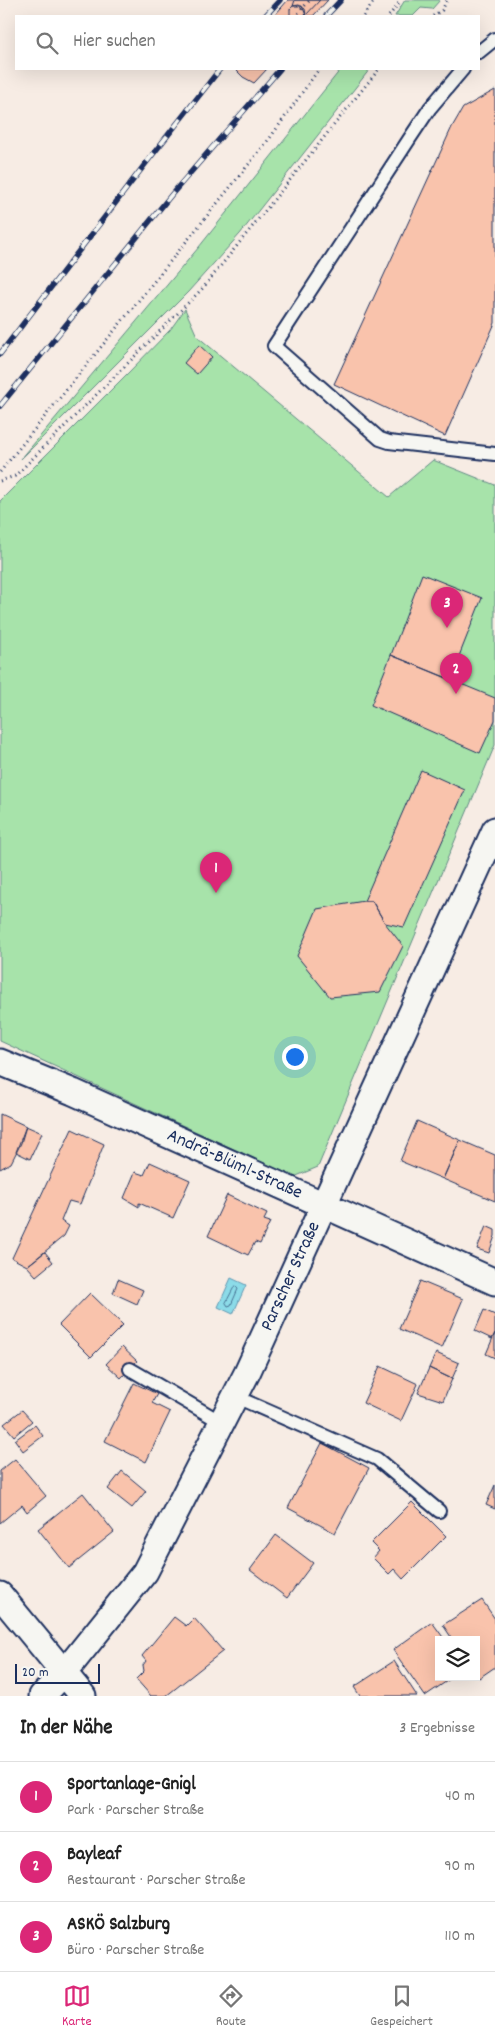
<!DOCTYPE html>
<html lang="de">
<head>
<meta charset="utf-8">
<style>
  :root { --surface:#fff; --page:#f6f6f6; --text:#222; --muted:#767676; --line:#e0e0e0; --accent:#db2777 }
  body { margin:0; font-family:Dekko,sans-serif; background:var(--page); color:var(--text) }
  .controls { position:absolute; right:15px; bottom:15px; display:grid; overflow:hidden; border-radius:0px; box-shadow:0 5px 20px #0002 }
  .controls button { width:45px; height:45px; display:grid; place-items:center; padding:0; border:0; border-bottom:1px solid var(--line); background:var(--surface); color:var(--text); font:25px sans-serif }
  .scale { position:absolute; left:15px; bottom:12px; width:85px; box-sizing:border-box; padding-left:5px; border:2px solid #1b2f5e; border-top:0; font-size:14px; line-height:18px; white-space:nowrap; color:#1b2f5e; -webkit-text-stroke:4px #f6f6f2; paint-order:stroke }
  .you { position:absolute; left:294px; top:1056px; width:18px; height:18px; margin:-12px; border:4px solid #fff; border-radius:50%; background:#1a73e8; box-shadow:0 0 0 8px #1a73e833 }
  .badge { display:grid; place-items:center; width:32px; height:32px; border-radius:50%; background:var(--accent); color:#fff; font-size:16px; font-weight:700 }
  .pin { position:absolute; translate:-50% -41px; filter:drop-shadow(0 1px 2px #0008) }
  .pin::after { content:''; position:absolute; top:26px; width:18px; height:15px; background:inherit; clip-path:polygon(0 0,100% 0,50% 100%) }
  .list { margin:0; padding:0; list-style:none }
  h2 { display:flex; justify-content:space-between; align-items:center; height:65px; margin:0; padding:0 20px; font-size:21px }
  h2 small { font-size:16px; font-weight:400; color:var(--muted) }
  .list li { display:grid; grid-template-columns:32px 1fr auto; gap:15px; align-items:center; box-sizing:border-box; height:70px; padding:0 20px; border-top:1px solid var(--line) }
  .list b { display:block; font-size:19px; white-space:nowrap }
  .list p { margin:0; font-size:16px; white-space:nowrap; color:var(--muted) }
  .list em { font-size:16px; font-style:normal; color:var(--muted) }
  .icon { flex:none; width:28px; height:28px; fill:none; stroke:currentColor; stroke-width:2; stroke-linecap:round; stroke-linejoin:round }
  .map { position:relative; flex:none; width:495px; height:1696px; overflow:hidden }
  .search { position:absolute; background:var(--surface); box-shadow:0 5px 20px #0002; left:15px; right:15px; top:15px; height:55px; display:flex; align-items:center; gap:12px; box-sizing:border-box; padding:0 18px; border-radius:0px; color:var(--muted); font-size:19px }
  .sheet { height:275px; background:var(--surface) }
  nav { display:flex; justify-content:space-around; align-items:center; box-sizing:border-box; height:70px; border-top:1px solid var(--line); background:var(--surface); font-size:14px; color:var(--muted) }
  nav a { display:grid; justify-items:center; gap:2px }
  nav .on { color:var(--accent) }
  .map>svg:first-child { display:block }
  .green { fill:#a7e3aa; stroke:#618984 }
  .water { fill:#8cdbe8; stroke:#5f96b1 }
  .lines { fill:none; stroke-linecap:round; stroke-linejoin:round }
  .shore { stroke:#487495; stroke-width:1 }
  .building { fill:#f9c3ac; stroke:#1b2f5e }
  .service-casing { stroke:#1b2f5e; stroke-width:16 }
  .minor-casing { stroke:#1b2f5e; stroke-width:29 }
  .path { stroke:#1b2f5e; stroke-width:3; stroke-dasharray:1 4; stroke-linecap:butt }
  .service { stroke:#f6f6f2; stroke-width:12 }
  .minor { stroke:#f6f6f2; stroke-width:25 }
  .rail-casing { stroke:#1b2f5e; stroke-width:5.5 }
  .rail { stroke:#f6f6f2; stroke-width:4; stroke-dasharray:11; stroke-linecap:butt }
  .labels { text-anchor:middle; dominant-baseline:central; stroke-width:5; stroke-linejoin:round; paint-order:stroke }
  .street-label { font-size:19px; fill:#1b2f5e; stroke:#f6f6f2 }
</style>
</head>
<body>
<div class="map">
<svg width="495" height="1696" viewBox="0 0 495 1696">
  <rect width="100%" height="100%" fill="#f7ece4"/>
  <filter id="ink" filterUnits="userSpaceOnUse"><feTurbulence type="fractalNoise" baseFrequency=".02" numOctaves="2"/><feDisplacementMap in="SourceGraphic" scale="10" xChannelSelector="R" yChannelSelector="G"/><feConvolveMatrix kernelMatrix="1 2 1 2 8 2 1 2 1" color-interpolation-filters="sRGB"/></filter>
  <g filter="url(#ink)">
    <path class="green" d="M405,0h35l-8,9 -11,-1 -8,8h-18z
      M341,69h29l-130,165 -52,58 -167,167 178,-212z
      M185,309l12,27 192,161 44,-37 62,25v260l-177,422 -24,10 -294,-136v-540l129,-129 41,-42z"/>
    <path class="water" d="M231,1278l15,7 -13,29 -15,-7z"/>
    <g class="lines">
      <path class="shore" d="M235,1286l3,3 -7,16 -3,1 -2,-3z"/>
    </g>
    <path class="building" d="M288,0h40l-15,16h-39z
      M295,0h25l-14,15 -4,-9h-9z
      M299,5l6,4 1,7h-16v-7l3,-3z
      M235,69h32l-13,14 -11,-6z
      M495,90v233l-50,113 -111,-52 118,-257 11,-19z
      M199,345l13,12 -15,17 -13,-11z
      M422,574l60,24 -32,81 -59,-24z
      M391,655l104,43v22l-15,33 -109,-48z
      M421,770l44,20 -61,137 -19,-4 -13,-22h-8z
      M364,901h8l13,22 18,23 -23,46 -50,5 -33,-41 20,-47z
      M0,1114l26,12 -5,17 -10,20 -11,6z
      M417,1121l43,19 -17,39 -43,-18z
      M26,1126l16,7 -12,26 -14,-7z
      M72,1129l32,15 -24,60 -11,-3 -8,20 8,5 -5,10 -37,30 -15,-8z
      M460,1140l35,15v46l-52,-22z
      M150,1162l40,18 -17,38 -34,-15v4l-15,-9 11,-26 9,3z
      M227,1195l40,19 -3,6 6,2 -10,22 -5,-2 -7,13 -40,-19z
      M486,1226l9,4v6l-6,17 -12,-4z
      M45,1252l8,10 -17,14 -9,-10z
      M118,1279l25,11 -6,14 -24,-11z
      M420,1281l43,18 -21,49 -43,-19z
      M90,1293l33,32 -32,32 -32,-32z
      M484,1310l11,5v18l-3,6 -17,-8z
      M495,1333v25l-9,-4z
      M122,1347l15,14 -16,17 -15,-14z
      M436,1353l23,10 -7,16 -23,-11z
      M380,1366l38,18 -17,37 -38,-18z
      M429,1368l23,11 -9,22 -25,-8z
      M134,1383l23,11 -5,9 18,9 -24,50 -41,-21z
      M22,1410l10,11 -18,15 -10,-12z
      M35,1425l8,11 -20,15 -8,-11z
      M322,1443l47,25 -34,65 -47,-25z
      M15,1459l31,37 -19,16 -5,-7 -22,18v-52z
      M122,1471l24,20 -14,17 -24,-19z
      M495,1485v24l-9,-4z
      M83,1493l31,39 -45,36 -31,-39z
      M412,1502l34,34 -43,43 -9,-10 -5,5 -16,-16 6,-7 -8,-8z
      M276,1535l37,28 -26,35 -37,-28z
      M482,1600l13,19v48l-16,11 -3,-4v-34h-23l-10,-15z
      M174,1617l12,9 8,-8 29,33 -57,45h-15l-15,-17 8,-8 -1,-6 3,-4 -4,-5z
      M432,1622l13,18h-6v37h14l-28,19 -32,-46z
      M394,1661l23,35h-57l-6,-9z"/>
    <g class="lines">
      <g class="service-casing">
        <path id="service" d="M479,52l16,-13
          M463,69l-33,39 -20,30 -136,208 106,93 9,3 106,12
          M130,1369l91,53
          M234,1396l143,63 62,52"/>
      </g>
      <g class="minor-casing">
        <g id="minor">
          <path id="s1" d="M0,1062l73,30 422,190"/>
          <path d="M0,1595l83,101"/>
          <path id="s2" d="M42,1696l22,-23 81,-101 102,-199 248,-543"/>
        </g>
      </g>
      <path class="path" d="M298,13l12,-13
        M363,16l12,-16
        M389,16l12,-16
        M433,16l9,-6 5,-10
        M0,472l270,-334 49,-69
        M0,481l15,-5 188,-188 176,-219"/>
      <use href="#service" class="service"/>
      <use href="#minor" class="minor"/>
      <g class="rail-casing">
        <path id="rail" d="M265,16l15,-16
          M326,16l15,-16
          M0,354l146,-191 74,-94
          M0,406l172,-212 108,-125"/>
      </g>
      <use href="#rail" class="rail"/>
    </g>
  </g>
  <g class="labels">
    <g class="street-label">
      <text stroke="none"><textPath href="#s1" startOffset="256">Andrä-Blüml-Straße</textPath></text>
      <text stroke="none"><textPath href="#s2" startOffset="491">Parscher Straße</textPath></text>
    </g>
  </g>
</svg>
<div class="controls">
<button><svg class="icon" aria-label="layers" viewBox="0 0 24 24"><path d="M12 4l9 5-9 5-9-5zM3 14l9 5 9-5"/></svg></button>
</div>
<div class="scale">20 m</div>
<div class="you"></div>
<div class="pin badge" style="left:216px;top:893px">1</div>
<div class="pin badge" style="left:456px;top:694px">2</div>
<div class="pin badge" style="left:447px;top:628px">3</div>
<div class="search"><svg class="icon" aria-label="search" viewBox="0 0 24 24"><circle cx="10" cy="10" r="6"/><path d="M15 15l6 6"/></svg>Hier suchen</div>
</div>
<section class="sheet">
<h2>In der Nähe<small>3 Ergebnisse</small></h2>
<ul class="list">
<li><span class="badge">1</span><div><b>Sportanlage-Gnigl</b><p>Park · Parscher Straße</p></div><em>40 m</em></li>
<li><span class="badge">2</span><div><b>Bayleaf</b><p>Restaurant · Parscher Straße</p></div><em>90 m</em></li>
<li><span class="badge">3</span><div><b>ASKÖ Salzburg</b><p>Büro · Parscher Straße</p></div><em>110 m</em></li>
</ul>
</section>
<nav>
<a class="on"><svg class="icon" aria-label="map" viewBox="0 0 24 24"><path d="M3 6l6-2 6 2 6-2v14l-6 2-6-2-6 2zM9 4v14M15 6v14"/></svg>Karte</a>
<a><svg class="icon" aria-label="directions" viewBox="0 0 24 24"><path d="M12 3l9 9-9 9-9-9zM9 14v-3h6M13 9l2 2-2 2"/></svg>Route</a>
<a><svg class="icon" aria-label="saved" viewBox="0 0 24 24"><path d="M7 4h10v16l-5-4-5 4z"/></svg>Gespeichert</a>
</nav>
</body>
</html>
